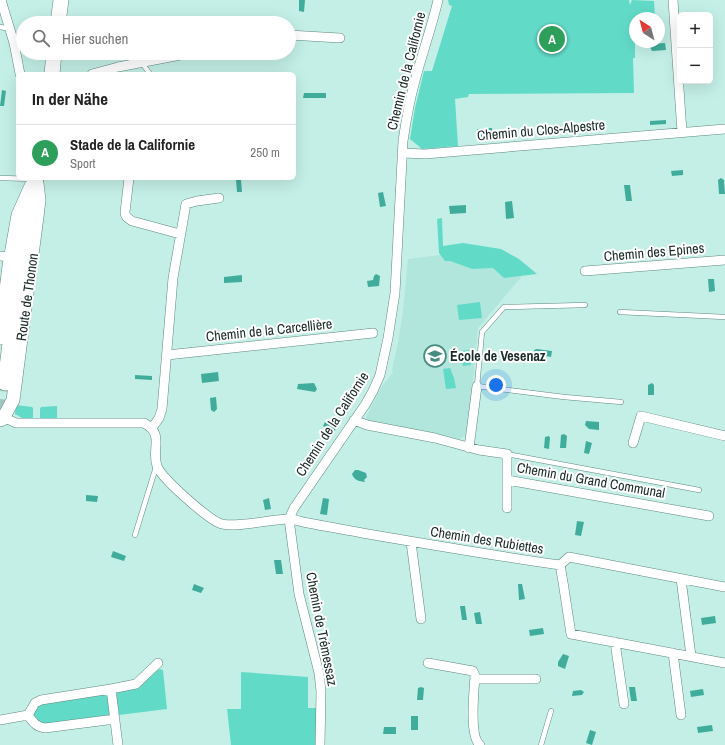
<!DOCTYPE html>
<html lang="de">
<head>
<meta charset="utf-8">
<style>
  :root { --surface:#fff; --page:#f2f2f2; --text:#222; --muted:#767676; --line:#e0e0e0; --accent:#db2777 }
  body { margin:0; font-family:"Archivo Narrow",sans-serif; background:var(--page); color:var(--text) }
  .controls { position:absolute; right:12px; top:12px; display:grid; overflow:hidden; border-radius:6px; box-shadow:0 4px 16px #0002 }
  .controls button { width:36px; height:36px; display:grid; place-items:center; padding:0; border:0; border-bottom:1px solid var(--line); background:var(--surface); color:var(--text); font:20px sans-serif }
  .compass { position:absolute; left:629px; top:12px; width:36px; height:36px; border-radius:50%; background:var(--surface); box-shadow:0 4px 16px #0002; rotate:324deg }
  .you { position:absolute; left:496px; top:385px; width:14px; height:14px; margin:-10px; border:3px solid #fff; border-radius:50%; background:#1a73e8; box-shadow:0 0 0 6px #1a73e833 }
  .badge { display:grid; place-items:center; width:26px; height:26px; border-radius:50%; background:var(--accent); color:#fff; font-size:13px; font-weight:700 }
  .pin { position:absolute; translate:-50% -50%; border:2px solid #fff; box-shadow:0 1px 4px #0006 }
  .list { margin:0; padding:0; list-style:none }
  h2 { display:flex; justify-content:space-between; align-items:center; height:52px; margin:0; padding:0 16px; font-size:17px }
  h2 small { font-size:13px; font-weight:400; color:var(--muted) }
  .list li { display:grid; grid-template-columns:26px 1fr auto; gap:12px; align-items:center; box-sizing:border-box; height:56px; padding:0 16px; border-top:1px solid var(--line) }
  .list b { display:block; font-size:15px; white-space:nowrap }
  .list p { margin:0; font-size:13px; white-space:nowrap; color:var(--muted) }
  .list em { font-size:13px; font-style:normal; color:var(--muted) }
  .icon { flex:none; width:22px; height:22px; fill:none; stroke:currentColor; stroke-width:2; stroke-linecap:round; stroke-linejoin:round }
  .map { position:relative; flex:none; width:725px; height:745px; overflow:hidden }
  .search { position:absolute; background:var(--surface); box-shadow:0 4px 16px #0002; left:16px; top:16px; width:280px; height:44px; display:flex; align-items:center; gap:10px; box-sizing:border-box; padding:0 14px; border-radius:22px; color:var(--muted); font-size:15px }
  .panel { position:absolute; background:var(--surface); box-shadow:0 4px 16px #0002; left:16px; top:72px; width:280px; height:108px; border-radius:6px }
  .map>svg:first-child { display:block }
  .built { fill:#b0e6db }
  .green { fill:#61dbc8 }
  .water { fill:#40ad9c }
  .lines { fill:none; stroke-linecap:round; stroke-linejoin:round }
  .primary-tunnel { stroke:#a1c8c0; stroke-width:15; stroke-dasharray:15 8; stroke-linecap:butt }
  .lane-casing { stroke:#5f8881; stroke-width:5.5 }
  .street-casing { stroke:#5f8881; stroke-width:10 }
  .secondary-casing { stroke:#5f8881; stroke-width:14 }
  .primary-casing { stroke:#5f8881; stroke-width:16 }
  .lane { stroke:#fff; stroke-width:4.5 }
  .street { stroke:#fff; stroke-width:9 }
  .secondary { stroke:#fff; stroke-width:13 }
  .primary { stroke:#fff; stroke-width:15 }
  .labels { text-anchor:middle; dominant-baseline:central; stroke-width:4; stroke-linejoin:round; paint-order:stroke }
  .street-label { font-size:14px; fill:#192a27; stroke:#fff }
  .poi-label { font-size:14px; font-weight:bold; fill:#192a27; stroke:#fff; text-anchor:start }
</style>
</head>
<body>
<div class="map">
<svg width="725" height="745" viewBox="0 0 725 745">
  <rect width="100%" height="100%" fill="#c3efe6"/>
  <path class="built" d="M441,255l4,6h5l22,8 21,-1 11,10 18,-2 -44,52 -10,102 -2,5 -6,4 -92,-17 -2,-5 16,-31 11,-13 -1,-3 6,-27 5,-31 5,-53z"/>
  <path class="green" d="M448,0h181l1,5 2,-5 22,1 1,17h-20v40h-2l1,35 -165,1 -1,3 -13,2 3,47 -36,3 -12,-10 5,-31 9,-37h8l20,-65 -3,-1z
    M442,218l1,28 20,-3 38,6 18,10 18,15 -33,4 -11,-10 -21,1 -22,-8h-5l-6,-8 -2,-34z
    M480,302l2,16 -23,2 -2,-15z
    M470,350l1,15 -8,1 -3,-15z
    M450,368l4,10 2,10 -10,1 -3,-20z
    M16,405l16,2 1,1v11h-9l-9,-5z
    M57,406v12l-17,1v-10l1,-2z
    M160,669l3,1 4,39 -48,6 -3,-20 1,-4z
    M241,672l67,5v31h9l-1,37h-85l-4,-36h14z
    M104,694l3,2 3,21 -65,9 -13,-10 5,-10 3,-3z"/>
  <path class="water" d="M299,0h6l-1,12 -5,-1z
    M665,43l1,7 -14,1 -2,-4 1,-3z
    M2,90l4,1 -2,15h-4z
    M304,93h22v5h-23z
    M666,120v4l-16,1v-4z
    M486,128h6v11l-5,1z
    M477,129h5l1,11h-6z
    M683,170v5l-11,1 -1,-5z
    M721,178l3,2 1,14h-6l-1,-14z
    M236,180h5l1,12h-5z
    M624,185h6l2,16h-6z
    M383,192l3,14 -6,1 -2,-14z
    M512,201l2,17 -8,1 -1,-17z
    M466,205v8l-16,1 -1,-8z
    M376,274l4,2 -1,10 -11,1 -1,-6 6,-1 1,-4z
    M242,275v7l-18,1v-6z
    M708,279h6l1,12 -6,1z
    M537,349l15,2 -1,6 -17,-3v-4z
    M218,372l1,9 -17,2 -1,-9z
    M135,375l17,1v4l-17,-1z
    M314,383l3,6 -2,3 -18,-3 1,-5z
    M652,383l2,2v10h-6v-10z
    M216,397l1,12 -3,3 -3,-2 -1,-12z
    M586,421l13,1v8l-10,-1 -4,-4z
    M325,422l12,5 -3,5 -11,-6z
    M564,434l3,2 -1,12h-6l1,-13z
    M549,436l1,2 -1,11 -5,-1 1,-11z
    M586,441l6,2 -3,11 -5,-1z
    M355,470h3l8,3 1,4 -3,3 1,2c-5,-1 -11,-1 -13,-8z
    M86,495l12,1 -1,6 -11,-1z
    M269,498l2,11 -6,1 -2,-10z
    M323,498l6,1 -2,16 -7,-1z
    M577,521l7,1 -3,14 -6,-1z
    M113,551l13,5 -2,5 -13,-4z
    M274,560h7l2,14h-7z
    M194,584l10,4 -3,5 -9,-3z
    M518,584h4l3,15 -6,1z
    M460,606h5l2,14h-5z
    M480,612l2,12h-6l-2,-11z
    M715,616l1,7 -14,2 -1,-7z
    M543,628l1,6 -14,2 -1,-6z
    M563,654l6,2 -4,13 -7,-3v-4z
    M421,687l3,1 -1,12h-6l1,-12z
    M629,687h6l2,14h-6z
    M703,689l1,6 -13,2 -1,-6z
    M581,690l3,2 -2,3 -10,1 1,-5z
    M411,716h7v14h-7z
    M712,725l1,6 -15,2 -1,-6z
    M384,727h12v7h-13z
    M590,730l6,2 -4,13 -6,-2z"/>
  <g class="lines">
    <path class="primary-tunnel" d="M0,414l5,-31"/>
    <g class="lane-casing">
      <path id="lane" d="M0,27l10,2
        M142,63l8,11
        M0,178l34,1
        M585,305l-81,2 -22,25 -5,54 87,11 57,5
        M620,312l105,5
        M507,454l192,36
        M135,535l21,-68
        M541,745l10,-34"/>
    </g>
    <g class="street-casing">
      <path id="street" d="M1,0l13,43 6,31
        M673,0l9,132
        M289,35l51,3
        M92,74l26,-7 73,-14
        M402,153l23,1 300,-25
        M129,178l-4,34c0,5 3,6 7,9l48,13
        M0,256l11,1
        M585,271l140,-11
        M167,355l206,-22
        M5,418l11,5h128c21,11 7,26 13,43 4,12 49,51 62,57 12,6 53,-4 69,-4 6,0 14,3 20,4 20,4 40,7 60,11 64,11 128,22 192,31l9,-8 156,30
        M354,420l13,5 68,13 44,12 28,4v26l202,36
        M152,428l7,-10 3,-9 11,-131 13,-74 11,-3 22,-3
        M633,443l8,-27 84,20
        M469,448l8,-62
        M507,480v28
        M289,519l5,-11 71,-103 8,-14 7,-16 8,-37 7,-45 8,-152c3,-21 7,-43 13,-64 7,-26 16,-51 22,-77
        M289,519l10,75 20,79 2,18 -1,54
        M411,542l10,77
        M560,565l3,17 8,52 154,29
        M681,579l10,77
        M615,642l9,62
        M673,653l8,62
        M428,663l45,8 2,5c-1,15 -6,61 5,69
        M475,679h61
        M28,715l7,-12 6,-3 70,-11
        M0,720l28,-5c5,7 8,12 17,13l70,-9
        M118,745l-7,-56 25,-5 22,-21"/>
    </g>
    <g class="secondary-casing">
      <path id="secondary" d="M0,338l9,-72 9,-51 13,-29
        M0,420l5,-2 1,-5 7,-13 24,-183 2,-17 -2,-17"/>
    </g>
    <g class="primary-casing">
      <path id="primary" d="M58,23l3,-23
        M52,74l2,-21
        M5,383l17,-135 14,-70"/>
    </g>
    <use href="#lane" class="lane"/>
    <use href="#street" class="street"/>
    <use href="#secondary" class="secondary"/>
    <use href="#primary" class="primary"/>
  </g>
  <defs>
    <g id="school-ring" transform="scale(1.15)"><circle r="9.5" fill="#fff" stroke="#478c80" stroke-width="1.5"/><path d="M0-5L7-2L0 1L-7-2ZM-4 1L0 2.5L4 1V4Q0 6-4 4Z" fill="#478c80"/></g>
  </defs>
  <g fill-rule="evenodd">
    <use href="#school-ring" x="435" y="356"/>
  </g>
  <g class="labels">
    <g class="street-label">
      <text transform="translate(406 71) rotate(-76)">Chemin de la Californie</text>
      <text transform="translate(541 130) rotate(-5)">Chemin du Clos-Alpestre</text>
      <text transform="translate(654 252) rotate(-5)">Chemin des Epines</text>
      <text transform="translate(27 297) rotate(-82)">Route de Thonon</text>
      <text transform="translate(269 330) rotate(-6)">Chemin de la Carcellière</text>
      <text transform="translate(332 424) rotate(-57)">Chemin de la Californie</text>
      <text transform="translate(591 480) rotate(10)">Chemin du Grand Communal</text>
      <text transform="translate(487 540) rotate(9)">Chemin des Rubiettes</text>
      <text transform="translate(322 629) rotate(79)">Chemin de Trémessaz</text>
    </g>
    <g class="poi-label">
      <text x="450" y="356">École de Vesenaz</text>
    </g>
  </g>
</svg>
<div class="controls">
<button>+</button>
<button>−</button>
</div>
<svg class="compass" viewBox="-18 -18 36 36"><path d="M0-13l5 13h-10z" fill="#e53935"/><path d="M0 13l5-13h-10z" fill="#767676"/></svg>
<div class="you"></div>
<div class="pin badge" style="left:552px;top:39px;background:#2e9e5b">A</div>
<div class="search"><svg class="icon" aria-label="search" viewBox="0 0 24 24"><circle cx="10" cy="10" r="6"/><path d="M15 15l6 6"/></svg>Hier suchen</div>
<section class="panel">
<h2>In der Nähe<small></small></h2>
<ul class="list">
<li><span class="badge" style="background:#2e9e5b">A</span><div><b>Stade de la Californie</b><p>Sport</p></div><em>250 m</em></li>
</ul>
</section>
</div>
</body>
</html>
